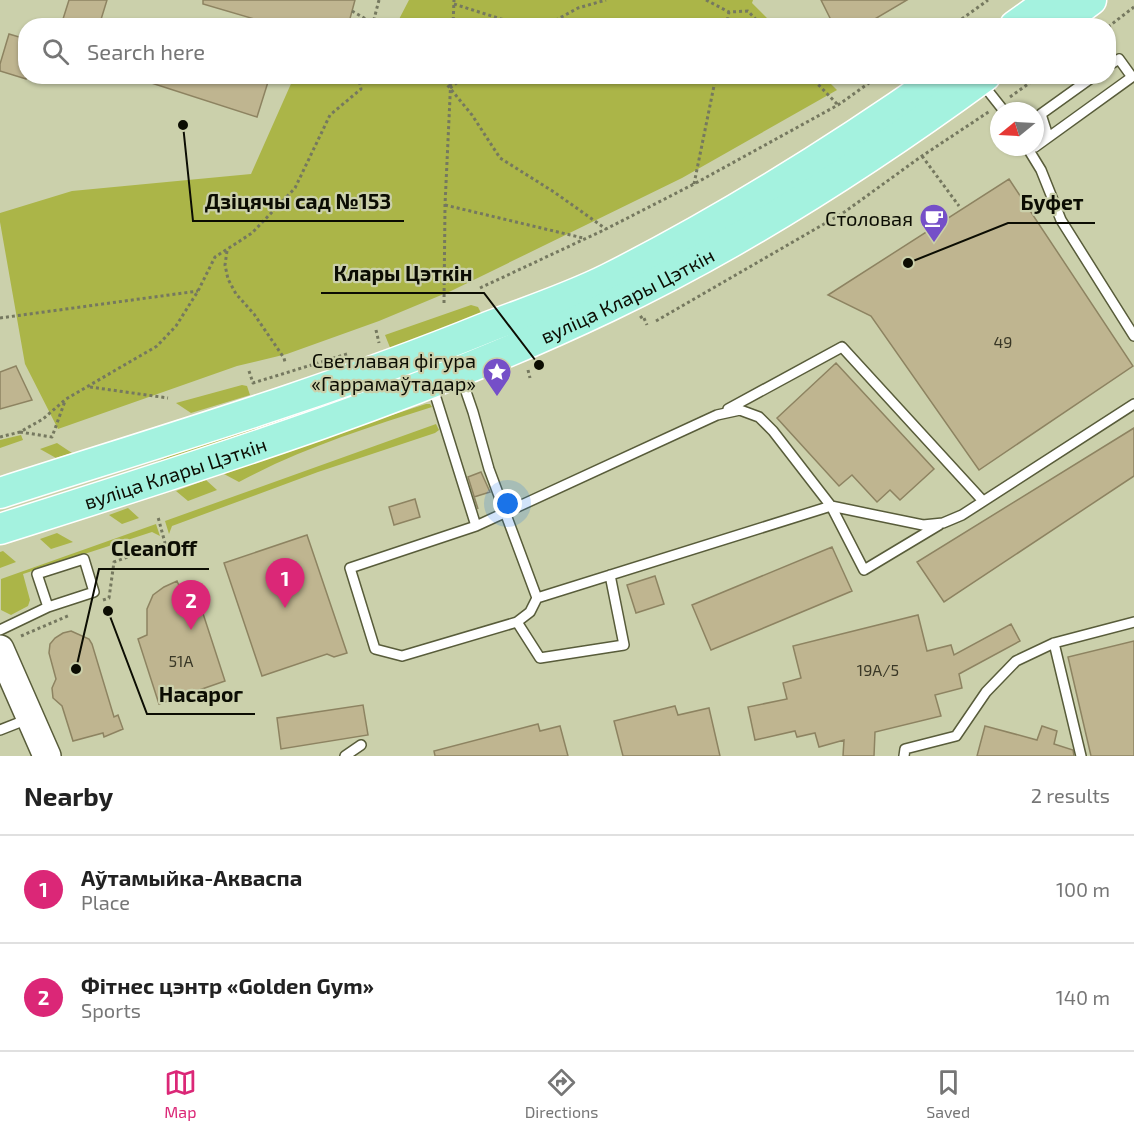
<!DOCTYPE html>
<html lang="en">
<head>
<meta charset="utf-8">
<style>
  :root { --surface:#fff; --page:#f2f2f2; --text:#222; --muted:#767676; --line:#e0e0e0; --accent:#db2777 }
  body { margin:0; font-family:"Exo 2",sans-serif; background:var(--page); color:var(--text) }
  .compass { position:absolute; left:990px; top:102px; width:54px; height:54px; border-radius:50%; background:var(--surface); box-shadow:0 2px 4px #0004; rotate:252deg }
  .you { position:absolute; left:508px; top:504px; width:21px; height:21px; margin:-15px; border:4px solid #fff; border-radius:50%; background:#1a73e8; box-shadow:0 0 0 9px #1a73e833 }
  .badge { display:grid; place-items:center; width:39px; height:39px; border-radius:50%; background:var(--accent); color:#fff; font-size:20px; font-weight:700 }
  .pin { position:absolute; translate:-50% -50px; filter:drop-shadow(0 2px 3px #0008) }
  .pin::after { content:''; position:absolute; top:32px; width:21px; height:18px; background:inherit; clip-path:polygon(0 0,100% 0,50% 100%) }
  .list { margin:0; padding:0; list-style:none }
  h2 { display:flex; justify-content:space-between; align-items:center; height:78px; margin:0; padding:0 24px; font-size:26px }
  h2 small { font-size:20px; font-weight:400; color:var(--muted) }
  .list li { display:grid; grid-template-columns:39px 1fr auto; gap:18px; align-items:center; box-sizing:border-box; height:108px; padding:0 24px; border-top:2px solid var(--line) }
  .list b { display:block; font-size:22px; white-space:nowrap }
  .list p { margin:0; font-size:20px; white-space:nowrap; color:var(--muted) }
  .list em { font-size:20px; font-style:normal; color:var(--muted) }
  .icon { flex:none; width:33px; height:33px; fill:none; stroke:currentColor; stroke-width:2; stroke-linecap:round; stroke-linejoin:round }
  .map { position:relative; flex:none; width:1134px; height:756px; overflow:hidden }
  .search { position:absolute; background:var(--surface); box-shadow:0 2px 4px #0004; left:18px; right:18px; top:18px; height:66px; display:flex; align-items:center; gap:15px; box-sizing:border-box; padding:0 21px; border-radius:24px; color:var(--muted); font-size:22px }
  .sheet { height:294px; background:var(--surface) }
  nav { display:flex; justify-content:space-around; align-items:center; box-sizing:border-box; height:84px; border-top:2px solid var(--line); background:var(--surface); font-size:16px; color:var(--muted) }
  nav a { display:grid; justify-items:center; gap:3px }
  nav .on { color:var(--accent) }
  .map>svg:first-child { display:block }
  .green { fill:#abb548 }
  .building { fill:#bfb590; stroke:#8d8361; stroke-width:1.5 }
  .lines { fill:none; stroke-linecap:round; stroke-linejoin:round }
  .lane-casing { stroke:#585c3a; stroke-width:12 }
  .secondary-casing { stroke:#585c3a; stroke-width:30 }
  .primary-casing { stroke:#fff; stroke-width:33 }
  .path { stroke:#75785f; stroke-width:3; stroke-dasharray:3 3; stroke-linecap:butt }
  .lane { stroke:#fff; stroke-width:9 }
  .secondary { stroke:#fff; stroke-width:27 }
  .primary { stroke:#a4f2df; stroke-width:30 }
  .labels { text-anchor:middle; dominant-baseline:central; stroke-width:4.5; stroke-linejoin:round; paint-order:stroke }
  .number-label { font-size:16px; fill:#393726 }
  .poi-label { font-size:20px; fill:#0c0d03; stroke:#cbd0ab; text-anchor:end }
  .street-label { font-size:20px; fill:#0c0d03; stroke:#cbd0ab }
  .leader { fill:none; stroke:#0c0d03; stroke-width:2 }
  .callout-dot { fill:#0c0d03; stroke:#cbd0ab; stroke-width:2 }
  .callout-label { font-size:21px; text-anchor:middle; font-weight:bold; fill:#0c0d03; stroke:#cbd0ab; stroke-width:4.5; stroke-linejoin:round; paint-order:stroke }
</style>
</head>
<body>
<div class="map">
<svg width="1134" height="756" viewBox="0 0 1134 756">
  <rect width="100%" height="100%" fill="#cbd0ab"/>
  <path class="green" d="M409,0h344l-1,3 22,22h-378z
    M823,76l14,14 -155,88 -231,113 -72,30 -92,33 -50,12 -179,63 -33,-65 -25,-142v-9l72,-22 179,-17 43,-97z
    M471,305l7,2 4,8 -91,35 -6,-15z
    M396,378l6,2 -3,5 -399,130 150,-50 50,-23z
    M242,385l5,1 3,9 -59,18 -15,-10z
    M426,404h4l2,3c-66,21 -132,42 -193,75l-15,-8 115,-42z
    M436,424l3,6 -4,3 -117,39 -146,54 -3,8 -4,-13z
    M21,435l2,5 -23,8v-8z
    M57,443l15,10 -16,5 -16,-9z
    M206,480l11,10 -29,11 -12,-10z
    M128,508l11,10 -17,6 -13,-9z
    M156,524l4,12 -8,-4 -129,42 7,26 -2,6 -17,9 -10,-5v-31z
    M57,533l16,9 -22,7 -11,-10z
    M3,551l13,11 -16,6v-16z"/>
  <path class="building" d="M69,0h38l-8,26h-14l-22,-7z
    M203,0h152l-7,26h-70l-75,-22z
    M821,0h86l-44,26h-29z
    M9,34l17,5v40l-26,-8v-7z
    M140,76h113l15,6 -11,35 -118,-38z
    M1009,179l124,187 -154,104 -108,-154 -43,-21z
    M836,363l98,106 -34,31 -10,-10 -13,12 -25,-27 -13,11 -62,-68z
    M16,366l16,34 -32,9v-37z
    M1134,428v48l-190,126 -27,-40z
    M481,472l9,20 -16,5 4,12 -10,-32z
    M415,499l5,18 -26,8 -5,-18z
    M307,535l40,118 -13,4 -7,-3 -65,22 -38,-113z
    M832,547l20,44 -141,59 -19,-45z
    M655,576l9,28 -28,9 -9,-28z
    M177,581l7,16 12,-5 29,89 -66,23 -21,-65 9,-4v-26l6,-14 11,-8z
    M918,615l9,36 24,-6 3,10 57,-31 9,17 -61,33 3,14 -27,7 6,21 -66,16 -1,24h-31l1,-16 -25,7 -4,-14 -18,4 -2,-6 -40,9 -7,-33 39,-8 -4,-16 18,-5 -8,-32z
    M71,631l18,8 3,5 22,73 4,-2 5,14 -19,8 -1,-4 -30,8 -11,-35 -9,-8 -1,-10 4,-9 -7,-26 1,-9 5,-6 8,-5z
    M1134,641v115h-43l-23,-99z
    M363,705l5,30 -87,14 -4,-31z
    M675,706l3,9 31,-7 11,48h-97l-9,-35z
    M538,724l2,7 20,-5 8,30h-133l-1,-5z
    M985,726l52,14 5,-14 15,5 -3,13 19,6 1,6h-97z"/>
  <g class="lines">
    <g class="lane-casing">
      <path id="lane" d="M981,82l23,29
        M1048,136l-7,-22 53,-38
        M1035,147l97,-70 -13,-18 -11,7
        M1030,152l11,18 20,50 73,116
        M450,345l23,67 16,57 48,129
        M432,385l44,141
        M728,409l114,-62 141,154
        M740,410l19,7 14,14 58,75 -294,92 -7,14 -13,10 -115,34 -27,-7 -25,-81 126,-42 241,-111z
        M831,506l92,19 20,-2 19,-8 172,-111
        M831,506l33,64 75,-45
        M517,622l23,36 84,-13 -14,-70
        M0,630l48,-23 46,-15 -10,-33 -47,15 11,33
        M1054,643l27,113
        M0,730l28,-11
        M345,756l16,-11
        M904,756l1,-7 51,-13 30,-44 30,-31 38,-18 80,-21"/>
    </g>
    <g class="secondary-casing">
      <path id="secondary" d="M0,649l47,107"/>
    </g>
    <g class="primary-casing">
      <g id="primary">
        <path d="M1015,26l36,-26"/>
        <path d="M1056,26l35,-26"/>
        <path d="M0,493c162,-52 325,-100 483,-164 41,-16 85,-30 125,-50 117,-59 227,-128 334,-203"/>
        <path id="s1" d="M0,529c205,-65 412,-129 607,-222 133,-63 259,-144 378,-231"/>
      </g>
    </g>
    <path class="path" d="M379,0l-6,23 12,3
      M706,0l23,12 19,-1 14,15
      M454,4l69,22
      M352,11l21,12 -2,3
      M453,26l1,-26
      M545,26l33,-18 28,-8
      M726,26l3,-14
      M952,26l36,-26
      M1108,27l26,-20
      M440,76l32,39 28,43 54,34 52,37
      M810,76l28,29
      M450,88l16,-12
      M1010,97l29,-21
      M922,156l37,50
      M694,184l22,-108
      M445,205l138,33
      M227,251l-2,14 3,14 8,15 18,20 30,44 1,4
      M480,288l126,-59 88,-45 144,-79 41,-29
      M444,303l1,-98 6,-129
      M0,318l198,-27
      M640,318l3,-2 4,9
      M656,321l187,-108 79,-57 68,-45
      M376,330l3,13
      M528,370l2,8
      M249,371l4,12 94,-29
      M90,387l78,11
      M20,432l32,5 13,-36
      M0,437l20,-5 23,-13 23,-20 91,-53 19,-20 22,-35 17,-34 37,-24 43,-45 35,-73 31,-26 -3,-13
      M103,600l6,-2 5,-36 51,-19 -7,-26
      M21,636l49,-21"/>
    <use href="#lane" class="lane"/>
    <use href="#secondary" class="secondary"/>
    <use href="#primary" class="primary"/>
  </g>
  <defs>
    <g id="cafe-pin" transform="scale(1.5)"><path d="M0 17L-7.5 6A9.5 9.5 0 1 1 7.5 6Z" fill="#754fc8" stroke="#cbd0ab"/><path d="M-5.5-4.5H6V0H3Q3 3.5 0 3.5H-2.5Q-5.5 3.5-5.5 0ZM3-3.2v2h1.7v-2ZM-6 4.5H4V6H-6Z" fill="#fff"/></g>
    <g id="sight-pin" transform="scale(1.5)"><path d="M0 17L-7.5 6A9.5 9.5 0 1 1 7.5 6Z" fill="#754fc8" stroke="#cbd0ab"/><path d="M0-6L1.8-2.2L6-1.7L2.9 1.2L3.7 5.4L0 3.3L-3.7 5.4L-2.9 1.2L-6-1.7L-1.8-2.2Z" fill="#fff"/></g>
  </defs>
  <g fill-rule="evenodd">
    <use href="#cafe-pin" x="934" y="218"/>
    <use href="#sight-pin" x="497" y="372"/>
  </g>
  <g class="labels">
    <g class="number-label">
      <text x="1003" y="341">49</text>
      <text x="181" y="660">51А</text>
      <text x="878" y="669">19А/5</text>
    </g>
    <g class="poi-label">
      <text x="913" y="218">Столовая</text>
      <text x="476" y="360">Светлавая фігура<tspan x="476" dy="23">«Гаррамаўтадар»</tspan></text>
    </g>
    <g class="street-label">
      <text stroke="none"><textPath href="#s1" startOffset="670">вуліца Клары Цэткін</textPath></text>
      <text stroke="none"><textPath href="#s1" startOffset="184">вуліца Клары Цэткін</textPath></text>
    </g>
  </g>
  <path class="leader" d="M183 125L193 221H404M908 263L1008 223H1095M539 365L484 293H321M76 669L99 569H209M108 611L147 714H255"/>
  <g class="callout-dot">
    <circle cx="183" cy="125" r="6"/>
    <circle cx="908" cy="263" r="6"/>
    <circle cx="539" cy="365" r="6"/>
    <circle cx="76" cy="669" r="6"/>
    <circle cx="108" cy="611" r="6"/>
  </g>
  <g class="callout-label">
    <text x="298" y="209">Дзіцячы сад №153</text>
    <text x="1052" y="210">Буфет</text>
    <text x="403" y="281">Клары Цэткін</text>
    <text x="154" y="556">CleanOff</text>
    <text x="201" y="702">Насарог</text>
  </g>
</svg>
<svg class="compass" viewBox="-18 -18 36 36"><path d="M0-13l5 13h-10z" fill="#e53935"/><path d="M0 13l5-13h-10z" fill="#767676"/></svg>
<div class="you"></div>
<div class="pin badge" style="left:285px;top:608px">1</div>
<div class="pin badge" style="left:191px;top:630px">2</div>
<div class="search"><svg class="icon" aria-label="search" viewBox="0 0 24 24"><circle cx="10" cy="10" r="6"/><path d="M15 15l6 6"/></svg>Search here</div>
</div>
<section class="sheet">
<h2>Nearby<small>2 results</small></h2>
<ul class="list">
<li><span class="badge">1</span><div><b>Аўтамыйка-Акваспа</b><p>Place</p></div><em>100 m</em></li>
<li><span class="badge">2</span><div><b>Фітнес цэнтр «Golden Gym»</b><p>Sports</p></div><em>140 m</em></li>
</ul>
</section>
<nav>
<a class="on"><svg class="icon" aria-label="map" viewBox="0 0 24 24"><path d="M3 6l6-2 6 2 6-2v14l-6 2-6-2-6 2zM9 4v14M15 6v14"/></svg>Map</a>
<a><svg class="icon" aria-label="directions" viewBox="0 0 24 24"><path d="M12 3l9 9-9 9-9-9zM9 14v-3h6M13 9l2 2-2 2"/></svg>Directions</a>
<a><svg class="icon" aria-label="saved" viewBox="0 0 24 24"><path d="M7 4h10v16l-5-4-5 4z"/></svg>Saved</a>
</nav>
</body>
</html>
